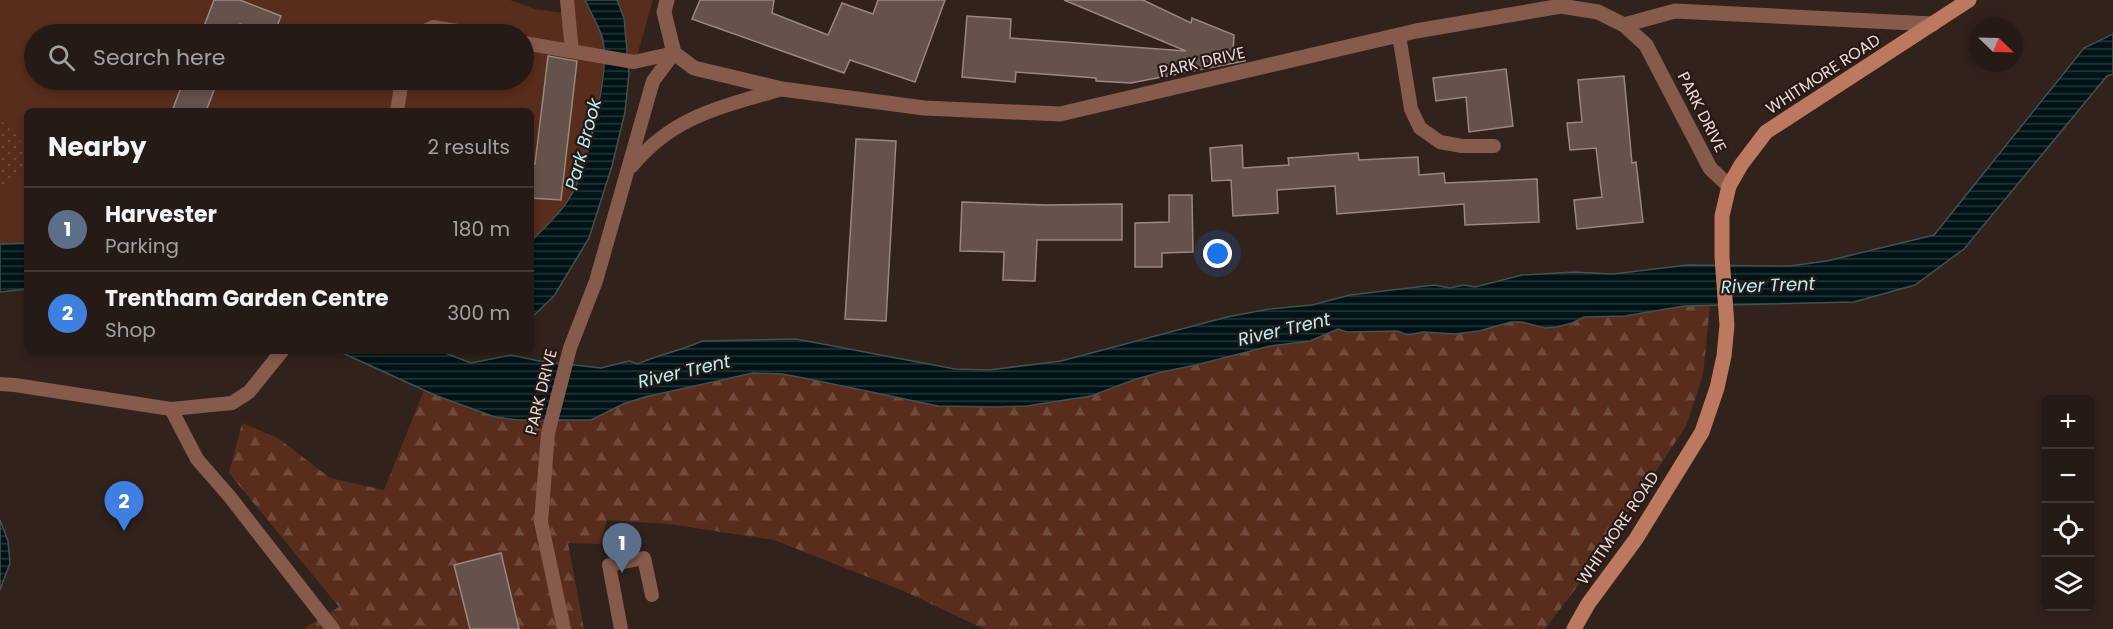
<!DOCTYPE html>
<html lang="en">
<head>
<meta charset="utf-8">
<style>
  :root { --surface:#251a15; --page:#312722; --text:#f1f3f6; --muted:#a3a1a0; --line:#423834; --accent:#1a73e8 }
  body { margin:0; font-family:Poppins,sans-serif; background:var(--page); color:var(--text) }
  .controls { position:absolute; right:18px; bottom:18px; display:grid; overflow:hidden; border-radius:9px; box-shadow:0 3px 9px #0003 }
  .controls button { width:54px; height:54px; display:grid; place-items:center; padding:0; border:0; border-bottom:2px solid var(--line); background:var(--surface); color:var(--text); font:30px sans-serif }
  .compass { position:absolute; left:1969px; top:18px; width:54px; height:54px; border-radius:50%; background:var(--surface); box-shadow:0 3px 9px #0003; rotate:113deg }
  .you { position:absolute; left:1218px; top:254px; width:21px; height:21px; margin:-15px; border:4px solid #fff; border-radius:50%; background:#1a73e8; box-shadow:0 0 0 9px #1a73e833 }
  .badge { display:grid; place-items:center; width:39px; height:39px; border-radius:50%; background:var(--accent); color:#fff; font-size:20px; font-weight:700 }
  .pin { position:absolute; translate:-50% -50px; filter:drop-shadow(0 2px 3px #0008) }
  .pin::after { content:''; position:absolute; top:32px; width:21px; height:18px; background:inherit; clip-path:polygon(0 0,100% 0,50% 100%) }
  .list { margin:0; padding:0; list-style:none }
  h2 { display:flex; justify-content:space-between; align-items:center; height:78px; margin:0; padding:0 24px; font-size:26px }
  h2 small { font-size:20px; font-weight:400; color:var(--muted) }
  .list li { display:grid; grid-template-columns:39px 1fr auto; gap:18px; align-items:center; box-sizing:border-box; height:84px; padding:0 24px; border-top:2px solid var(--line) }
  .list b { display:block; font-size:22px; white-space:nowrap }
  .list p { margin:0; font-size:20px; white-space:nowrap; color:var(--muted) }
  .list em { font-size:20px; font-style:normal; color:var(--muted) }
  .icon { flex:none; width:33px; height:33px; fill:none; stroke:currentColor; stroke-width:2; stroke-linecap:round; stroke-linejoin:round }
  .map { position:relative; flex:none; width:2113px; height:629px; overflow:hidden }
  .search { position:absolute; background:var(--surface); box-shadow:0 3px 9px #0003; left:24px; top:24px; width:510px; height:66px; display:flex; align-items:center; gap:15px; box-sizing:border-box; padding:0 21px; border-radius:33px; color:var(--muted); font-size:22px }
  .panel { position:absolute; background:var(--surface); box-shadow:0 3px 9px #0003; left:24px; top:108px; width:510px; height:246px; border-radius:9px }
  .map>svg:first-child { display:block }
  .green { fill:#582d1c; fill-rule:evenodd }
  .forest { fill:url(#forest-firs) }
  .garden { fill:url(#garden-dots) }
  .water { fill:url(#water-rules); stroke:#455051; stroke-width:1.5 }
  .building { fill:#64524b; stroke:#9b8780; stroke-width:1.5 }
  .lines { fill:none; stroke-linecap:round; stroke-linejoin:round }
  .service { stroke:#865b4b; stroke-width:14 }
  .minor { stroke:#865b4b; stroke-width:15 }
  .secondary { stroke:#bc795f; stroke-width:15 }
  .labels { text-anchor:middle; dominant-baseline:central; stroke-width:4.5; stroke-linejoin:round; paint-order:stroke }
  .street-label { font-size:16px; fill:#e7dcd8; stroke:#271813 }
  .water-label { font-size:18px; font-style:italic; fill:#b1f0f9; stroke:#271813 }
</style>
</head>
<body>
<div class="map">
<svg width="2113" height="629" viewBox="0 0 2113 629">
  <defs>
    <pattern id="forest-firs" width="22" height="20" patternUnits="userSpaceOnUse" patternTransform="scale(1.5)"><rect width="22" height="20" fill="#582d1c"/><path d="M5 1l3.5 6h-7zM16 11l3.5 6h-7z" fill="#704b3c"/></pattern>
    <pattern id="garden-dots" width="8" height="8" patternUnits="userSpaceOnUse" patternTransform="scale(1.5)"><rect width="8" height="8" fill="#582d1c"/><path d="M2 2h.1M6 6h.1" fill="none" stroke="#704b3c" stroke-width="1.8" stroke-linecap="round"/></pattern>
    <pattern id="water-rules" width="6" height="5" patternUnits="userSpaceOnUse" patternTransform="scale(1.5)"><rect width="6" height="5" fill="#001417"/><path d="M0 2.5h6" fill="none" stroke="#253638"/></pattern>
  </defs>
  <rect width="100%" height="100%" fill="#31221c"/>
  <path class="green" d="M0,0h510l25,9 30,4 4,42 35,7c-5,38 -13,97 -31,130 -11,19 -27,34 -42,49v-130h-504v132l-27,1zM34,34h490v46h-490z
    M563,0h90l-17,59 -63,-12z"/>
  <path class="forest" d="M1710,305l-7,70 -17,51 -91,137 -50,66h-561l-78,-37 -132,-52 -105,-16 -62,-4 -7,24 -32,-1 16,86h-281l36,-22 -110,-134 13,-50 36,15 52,40 54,12 40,-100 42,15 125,15 32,-16 22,-7 107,-24 30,1 22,4 134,28 58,1 31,-1 64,-10 45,-17 26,-7 34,-7 74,-19 40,-5 28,-12 9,3 50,-1 11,4 15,-3 32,2 24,-3 32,-9h11l23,6 12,-1 15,-4 12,-6 41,-1 59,-10z"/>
  <path class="garden" d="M0,120l16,15 11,14v20l-27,26z"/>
  <path class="water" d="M585,0h32l7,18 5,55 -4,39 -13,54 -23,72 -35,58 -23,22v-77c15,-15 32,-30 42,-49 15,-29 34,-112 31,-145 -1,-15 -13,-33 -19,-47z
    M2113,34v40l-6,2 -143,173 -49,36 -61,17 -170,4 -59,10 -41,1 -12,6 -15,4 -12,1 -23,-6h-11l-32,9 -24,3 -32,-2 -15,3 -11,-4 -50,1 -9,-3 -28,12 -40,5 -74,19 -34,7 -26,7 -45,17 -64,10 -31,1 -58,-1 -134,-28 -22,-4 -29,-1 -108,24 -22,7 -32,16h-73l-23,-3 -58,-21 -99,-45h108l-1,2 26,10 40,-8 28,6 62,7 28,-7 9,3c21,-10 43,-13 64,-23l94,-2 159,30 34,1 72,-9 166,-44 42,-8 43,-4 38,-10 84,-10 16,3 14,-3 11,2 47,-12 52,-3 39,2 75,-9 102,1 37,-5 107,-26 150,-187z
    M27,243v46l-27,3v-48z
    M0,520l8,21 2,22 -10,27z"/>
  <path class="building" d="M214,0h26l41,16 -7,18h-7l-27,-10 -4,10h-35z
    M700,0h74l-2,13 56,22 14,-32 31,11 5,-14h67l-30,82 -65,-22 -6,13 -152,-54z
    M1064,0h79l48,23 1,-5 42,17 -1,19 12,1v6l-114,22 -35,-2v-3l-80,-6 -1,10 -53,-5 5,-61 44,3 -1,19 176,13z
    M548,56l29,5 -16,139 -30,-2v-34h4z
    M1506,69l7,57 -44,6 -3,-35 -30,4 -3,-23z
    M1624,76l8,87 4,-1 7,60 -66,7 -3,-29 28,-3 -6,-49 -26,2 -3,-27 15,-1 -4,-42z
    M184,80h34l-12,31h-34z
    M856,139l40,2 -10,180 -41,-2z
    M1242,145l1,23 46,-3 -1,-7 70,-5 1,7 59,-3 1,18 25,-2 1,10 92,-4 2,43 -74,3 -1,-21 -127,10 -2,-28 -58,4 1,23 -45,3 -2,-36 -19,1 -2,-33z
    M1169,195h23l1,57 -31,1v14h-27v-44l34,-1z
    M962,202l84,3 76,-1v36h-85l-2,41 -32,-1 1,-28 -44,-1z
    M501,553l18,76h-49l-16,-64z"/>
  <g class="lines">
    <path class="service" d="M567,0l5,51
      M418,34l15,-7 43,7
      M1399,35l12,74 9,19 20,14 22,4h32
      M524,43l110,19 40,-9
      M397,111l5,-31
      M632,166c42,-51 90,-59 150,-77
      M0,384l15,1 156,24 61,-6 17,-11 33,-41
      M171,409l26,50 33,38 103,132
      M564,629l-23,-107 7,-89 22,-85 26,-67 57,-200 21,-28
      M621,629l-12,-64 35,-7 8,37"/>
    <path class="minor" d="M667,0l-3,12 10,41 20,15 88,21 142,19 136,6 356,-83 145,-25 37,6 26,13 51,-14 258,13
      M1624,25l22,20 64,123 19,18"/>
    <path class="secondary" d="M1574,629l14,-25 48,-65 66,-107 15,-44 7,-32 3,-31 -5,-68v-41l7,-30 12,-21 25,-33 203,-132"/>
  </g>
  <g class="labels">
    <g class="street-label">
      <text transform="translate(1202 62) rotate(-13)">PARK DRIVE</text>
      <text transform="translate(1823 74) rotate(-33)">WHITMORE ROAD</text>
      <text transform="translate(1702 112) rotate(63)">PARK DRIVE</text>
      <text transform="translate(541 392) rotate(-76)">PARK DRIVE</text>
      <text transform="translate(1618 528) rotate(-56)">WHITMORE ROAD</text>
    </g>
    <g class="water-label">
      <text transform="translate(583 144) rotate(-75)">Park Brook</text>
      <text transform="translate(1768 285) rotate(-2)">River Trent</text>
      <text transform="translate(1284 329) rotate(-13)">River Trent</text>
      <text transform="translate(684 371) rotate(-13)">River Trent</text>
    </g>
  </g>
</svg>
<div class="controls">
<button>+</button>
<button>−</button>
<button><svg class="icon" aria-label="locate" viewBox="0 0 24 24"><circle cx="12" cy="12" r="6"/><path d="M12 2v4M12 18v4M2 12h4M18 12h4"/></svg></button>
<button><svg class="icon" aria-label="layers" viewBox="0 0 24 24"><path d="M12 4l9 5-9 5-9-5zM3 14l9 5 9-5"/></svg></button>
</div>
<svg class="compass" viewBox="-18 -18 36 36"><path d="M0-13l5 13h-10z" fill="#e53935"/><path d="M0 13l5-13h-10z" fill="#a3a1a0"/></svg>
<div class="you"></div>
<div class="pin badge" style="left:622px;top:573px;background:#5c6f8a">1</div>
<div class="pin badge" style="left:124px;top:531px;background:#3f7fe0">2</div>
<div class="search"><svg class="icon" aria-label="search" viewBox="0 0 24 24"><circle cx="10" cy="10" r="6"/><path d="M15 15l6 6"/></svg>Search here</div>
<section class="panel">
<h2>Nearby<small>2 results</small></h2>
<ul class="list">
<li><span class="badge" style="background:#5c6f8a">1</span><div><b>Harvester</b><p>Parking</p></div><em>180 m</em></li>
<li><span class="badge" style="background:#3f7fe0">2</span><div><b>Trentham Garden Centre</b><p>Shop</p></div><em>300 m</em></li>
</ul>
</section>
</div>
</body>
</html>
